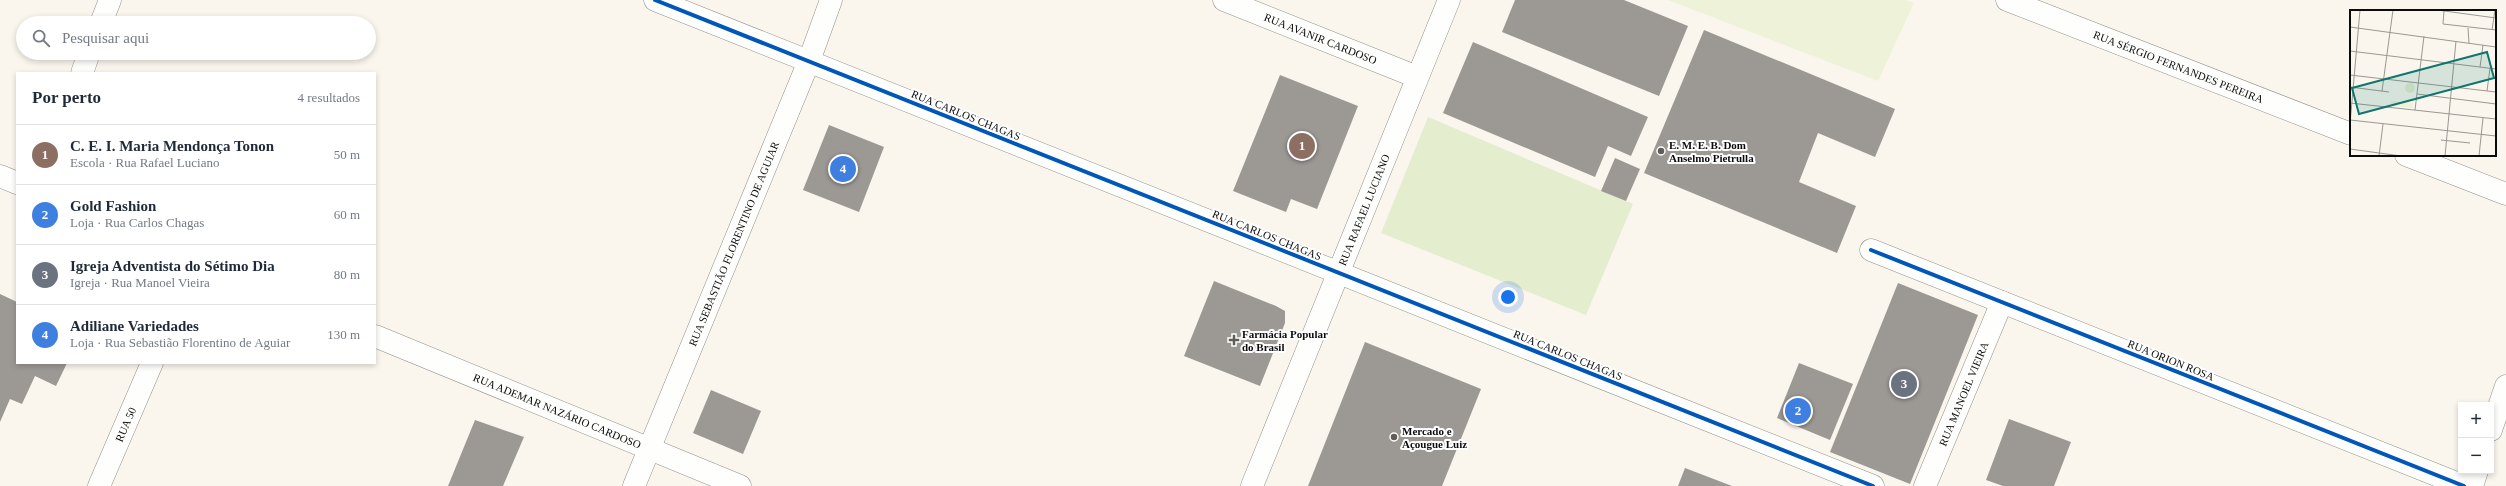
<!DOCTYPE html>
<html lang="pt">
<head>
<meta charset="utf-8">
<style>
  :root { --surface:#fff; --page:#f2f2f3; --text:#1f2937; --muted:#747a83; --line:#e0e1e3; --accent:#db2777 }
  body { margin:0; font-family:Georgia,serif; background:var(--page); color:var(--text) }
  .controls { position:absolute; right:12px; bottom:12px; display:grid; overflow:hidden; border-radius:0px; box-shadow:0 2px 6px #0003 }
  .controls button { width:36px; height:36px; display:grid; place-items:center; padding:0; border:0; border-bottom:1px solid var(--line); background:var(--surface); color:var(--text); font:20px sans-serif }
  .you { position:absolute; left:1508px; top:297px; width:14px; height:14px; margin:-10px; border:3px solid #fff; border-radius:50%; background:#1a73e8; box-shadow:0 0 0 6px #1a73e833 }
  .badge { display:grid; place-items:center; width:26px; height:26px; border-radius:50%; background:var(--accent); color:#fff; font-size:13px; font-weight:700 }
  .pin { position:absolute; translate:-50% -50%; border:2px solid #fff; box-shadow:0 1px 4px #0006 }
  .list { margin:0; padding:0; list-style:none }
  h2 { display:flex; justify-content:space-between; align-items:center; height:52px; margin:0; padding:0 16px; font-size:17px }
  h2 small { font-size:13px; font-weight:400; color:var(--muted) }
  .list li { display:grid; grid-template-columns:26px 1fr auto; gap:12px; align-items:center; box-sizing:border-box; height:60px; padding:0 16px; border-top:1px solid var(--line) }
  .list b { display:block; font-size:15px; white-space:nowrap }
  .list p { margin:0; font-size:13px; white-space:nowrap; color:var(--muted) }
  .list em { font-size:13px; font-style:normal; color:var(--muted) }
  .icon { flex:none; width:22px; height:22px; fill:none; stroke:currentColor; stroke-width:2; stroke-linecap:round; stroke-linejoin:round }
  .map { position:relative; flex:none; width:2506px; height:486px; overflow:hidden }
  .search { position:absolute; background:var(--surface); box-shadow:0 2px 6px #0003; left:16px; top:16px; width:360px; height:44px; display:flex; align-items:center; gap:10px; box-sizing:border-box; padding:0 14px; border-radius:22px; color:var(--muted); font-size:15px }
  .panel { position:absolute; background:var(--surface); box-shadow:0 2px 6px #0003; left:16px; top:72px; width:360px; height:292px; border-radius:0px }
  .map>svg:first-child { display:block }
  .green { fill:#e5edcf }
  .pitch { fill:#eef2d9 }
  .building { fill:#9c9995 }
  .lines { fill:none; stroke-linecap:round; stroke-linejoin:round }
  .street-casing { stroke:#93918d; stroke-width:23 }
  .street { stroke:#fefefc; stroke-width:22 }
  .cycleway-casing { stroke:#fff; stroke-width:6 }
  .cycleway { stroke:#0057b8; stroke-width:4 }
  .poi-dot { fill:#5f5d5a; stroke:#fff; stroke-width:1.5 }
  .labels { text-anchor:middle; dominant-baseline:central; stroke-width:4; stroke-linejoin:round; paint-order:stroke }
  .street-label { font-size:11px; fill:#0b0b0b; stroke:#fff }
  .poi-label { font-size:11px; font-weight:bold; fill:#0b0b0b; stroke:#fff; text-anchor:start }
  .inset-road { fill:none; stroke:#9a9893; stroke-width:1 }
  .view { fill:#0f766e; fill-opacity:0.15; stroke:#0f766e; stroke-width:2 }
  .inset-edge { fill:none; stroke:#0b0b0b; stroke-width:2 }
</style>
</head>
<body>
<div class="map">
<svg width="2506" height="486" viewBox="0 0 2506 486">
  <rect width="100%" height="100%" fill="#faf6ee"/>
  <path class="green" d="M1428,117l205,87 -47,111 -205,-82z"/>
  <path class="pitch" d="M1668,0h238l8,3 -36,78z"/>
  <path class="building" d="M1515,0h109l64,26 -29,70 -157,-64z
    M1704,30l191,79 -20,48 -57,-24 -19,49 57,24 -19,47 -193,-80z
    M1473,42l175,75 -17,39 -23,-10 -13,31 -152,-64z
    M1280,75l78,31 -41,103 -26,-10 -5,13 -53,-21z
    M829,125l55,22 -25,65 -56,-22z
    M1615,158l25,11 -14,32 -25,-10z
    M1214,281l62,25 9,5v12l-25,63 -76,-30z
    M1898,283l80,32 -68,169 -80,-32z
    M0,294l17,8v61h50l-11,23 -21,-10 -13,28 -12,-5 -10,23z
    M1365,342l116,47 -39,97h-134z
    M1799,363l54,21 -23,56 -53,-22z
    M711,390l50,21 -18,43 -50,-21z
    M2009,419l62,23 -17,44h-51l-17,-6z
    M475,420l49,17 -21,49h-55z
    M1685,468l47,18h-54z"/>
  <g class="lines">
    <g class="street-casing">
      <g id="street">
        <path d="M655,0l1218,486"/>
        <path id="s1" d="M1224,0l193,77"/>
        <path id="s2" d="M2007,0l344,134"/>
        <path d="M101,23l9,-23"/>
        <path d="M82,73l7,-20"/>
        <path d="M2406,155l100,39"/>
        <path d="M0,176l17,7"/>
        <path d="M1871,250l593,236"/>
        <path id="s3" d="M375,336l365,150"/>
        <path d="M2491,430l15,-44"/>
        <path id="s4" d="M99,486l53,-123"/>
        <path id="s5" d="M634,486l175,-425 22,-61"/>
        <path id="s6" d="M1252,486l197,-486"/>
        <path id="s7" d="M1925,486l77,-184"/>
        <path d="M2472,486l5,-15"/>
      </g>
    </g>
    <use href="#street" class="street"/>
    <g class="cycleway-casing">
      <path id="cycleway" d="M655,0l1218,486
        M1871,250l593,236"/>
    </g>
    <use href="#cycleway" class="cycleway"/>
  </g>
  <g class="poi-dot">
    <circle cx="1661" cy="151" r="4"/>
    <path d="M1232 334h4v4h4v4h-4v4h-4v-4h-4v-4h4z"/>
    <circle cx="1394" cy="437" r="4"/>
  </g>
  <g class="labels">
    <g class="street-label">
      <text stroke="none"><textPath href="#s1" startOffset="104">RUA AVANIR CARDOSO</textPath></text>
      <text stroke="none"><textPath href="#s2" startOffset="184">RUA SÉRGIO FERNANDES PEREIRA</textPath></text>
      <text transform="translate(966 115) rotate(22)">RUA CARLOS CHAGAS</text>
      <text stroke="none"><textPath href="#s6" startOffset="298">RUA RAFAEL LUCIANO</textPath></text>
      <text transform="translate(1267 235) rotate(22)">RUA CARLOS CHAGAS</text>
      <text stroke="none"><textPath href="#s5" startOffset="262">RUA SEBASTIÃO FLORENTINO DE AGUIAR</textPath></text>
      <text transform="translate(1568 355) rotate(22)">RUA CARLOS CHAGAS</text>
      <text transform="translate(2171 360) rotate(22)">RUA ORION ROSA</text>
      <text stroke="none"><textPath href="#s7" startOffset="100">RUA MANOEL VIEIRA</textPath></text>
      <text stroke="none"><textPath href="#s3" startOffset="197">RUA ADEMAR NAZÁRIO CARDOSO</textPath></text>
      <text stroke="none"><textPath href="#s4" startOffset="67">RUA 50</textPath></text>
    </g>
    <g class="poi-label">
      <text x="1669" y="145">E. M. E. B. Dom<tspan x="1669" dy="13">Anselmo Pietrulla</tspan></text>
      <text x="1242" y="334">Farmácia Popular<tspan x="1242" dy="13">do Brasil</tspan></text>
      <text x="1402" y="431">Mercado e<tspan x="1402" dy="13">Açougue Luiz</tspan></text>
    </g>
  </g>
  <g transform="translate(2350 10)">
    <rect width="146" height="146" fill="#faf6ee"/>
    <path d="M55 78a5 5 0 1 1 10 0a5 5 0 1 1-10 0Z" fill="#e5edcf"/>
    <path d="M41,91l22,2v5l-22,-2z" fill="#eef2d9"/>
    <path class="inset-road" d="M87,0l59,8M94,1l-1,13 53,6M0,17l146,20M118,18l1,15M142,20l3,-20M0,41l146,18M130,57l3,-22M0,65l146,17M0,77l39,5M32,81l11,-81M137,81l3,-23M67,84l79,10M0,93l146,16M65,100l9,-74M0,110l146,16M0,114l10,-114M91,130l29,3M0,139l51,7M29,146l4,-32M95,146l11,-115M129,146l4,-38"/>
    <path class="view" d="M137,42l7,26 -135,36 -7,-26z"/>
    <rect width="146" height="146" class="inset-edge"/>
  </g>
</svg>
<div class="controls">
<button>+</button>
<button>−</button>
</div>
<div class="you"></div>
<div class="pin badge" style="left:1302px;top:146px;background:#8d6e63">1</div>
<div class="pin badge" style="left:1798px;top:411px;background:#3f7fe0">2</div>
<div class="pin badge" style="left:1904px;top:384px;background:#6b7280">3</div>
<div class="pin badge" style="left:843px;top:169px;background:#3f7fe0">4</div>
<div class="search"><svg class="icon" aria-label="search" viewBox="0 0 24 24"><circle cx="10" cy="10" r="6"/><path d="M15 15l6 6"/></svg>Pesquisar aqui</div>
<section class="panel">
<h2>Por perto<small>4 resultados</small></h2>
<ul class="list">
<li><span class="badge" style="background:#8d6e63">1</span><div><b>C. E. I. Maria Mendonça Tonon</b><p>Escola · Rua Rafael Luciano</p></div><em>50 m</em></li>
<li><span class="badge" style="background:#3f7fe0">2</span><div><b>Gold Fashion</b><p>Loja · Rua Carlos Chagas</p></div><em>60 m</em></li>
<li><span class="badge" style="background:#6b7280">3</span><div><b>Igreja Adventista do Sétimo Dia</b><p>Igreja · Rua Manoel Vieira</p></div><em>80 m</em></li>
<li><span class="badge" style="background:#3f7fe0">4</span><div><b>Adiliane Variedades</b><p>Loja · Rua Sebastião Florentino de Aguiar</p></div><em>130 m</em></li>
</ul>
</section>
</div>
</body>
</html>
